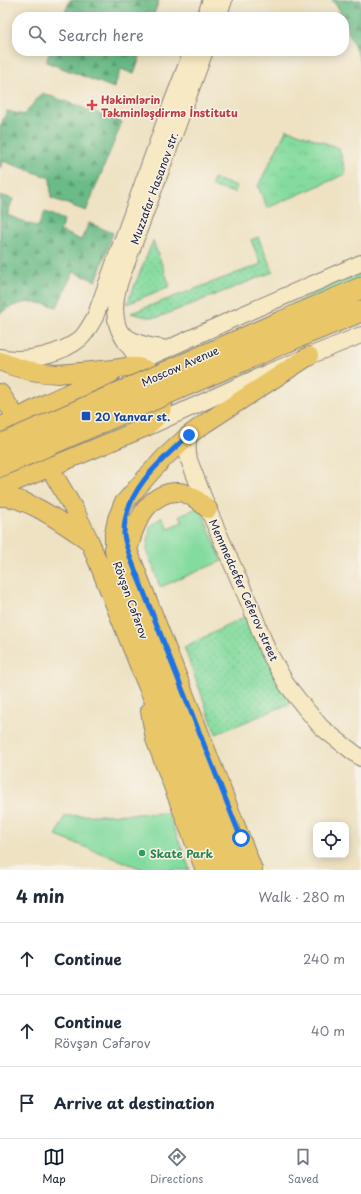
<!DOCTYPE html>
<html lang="en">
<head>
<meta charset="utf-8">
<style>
  :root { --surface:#fff; --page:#f6f6f7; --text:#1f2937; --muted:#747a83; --line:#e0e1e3; --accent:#111827 }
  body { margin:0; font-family:"Playpen Sans",sans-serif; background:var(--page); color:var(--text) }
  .controls { position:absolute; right:12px; bottom:12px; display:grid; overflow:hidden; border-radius:8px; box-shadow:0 2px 10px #0003 }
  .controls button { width:36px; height:36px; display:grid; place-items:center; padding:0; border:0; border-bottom:1px solid var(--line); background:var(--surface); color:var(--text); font:20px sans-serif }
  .stop { position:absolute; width:12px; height:12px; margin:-9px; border:3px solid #1a73e8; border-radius:50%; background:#fff }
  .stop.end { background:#1a73e8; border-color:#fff; box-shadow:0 1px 4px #0008 }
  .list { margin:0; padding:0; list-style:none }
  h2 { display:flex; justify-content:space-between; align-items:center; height:52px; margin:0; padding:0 16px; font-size:17px }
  h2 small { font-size:13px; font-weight:400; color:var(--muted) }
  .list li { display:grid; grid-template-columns:26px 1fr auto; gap:12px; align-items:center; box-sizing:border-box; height:72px; padding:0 16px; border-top:1px solid var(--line) }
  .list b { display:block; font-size:15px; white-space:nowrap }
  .list p { margin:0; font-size:13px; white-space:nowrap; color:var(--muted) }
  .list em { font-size:13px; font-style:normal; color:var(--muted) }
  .icon { flex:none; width:22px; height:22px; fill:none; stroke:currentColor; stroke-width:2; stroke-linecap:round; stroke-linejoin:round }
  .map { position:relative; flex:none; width:361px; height:870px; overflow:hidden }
  .search { position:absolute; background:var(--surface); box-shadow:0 2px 10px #0003; left:12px; right:12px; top:12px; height:44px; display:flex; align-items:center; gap:10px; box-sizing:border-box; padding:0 14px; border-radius:16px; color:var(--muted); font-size:15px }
  .sheet { height:268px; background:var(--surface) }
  nav { display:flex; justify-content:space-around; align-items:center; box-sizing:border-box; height:56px; border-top:1px solid var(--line); background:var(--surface); font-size:11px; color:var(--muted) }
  nav a { display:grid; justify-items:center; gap:2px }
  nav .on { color:var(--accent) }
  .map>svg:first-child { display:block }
  .grass { fill:url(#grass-dots); stroke:#537e6d }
  .forest { fill:url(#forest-firs); stroke:#466e60 }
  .park { fill:url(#park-crowns); stroke:#537e6d }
  .garden { fill:#84db9f; stroke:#537e6d }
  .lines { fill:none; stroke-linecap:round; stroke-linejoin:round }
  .secondary-casing { stroke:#88827f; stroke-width:18 }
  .primary-casing { stroke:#88827f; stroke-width:20 }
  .highway-casing { stroke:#88827f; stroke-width:23 }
  .secondary { stroke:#f6e9c3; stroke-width:16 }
  .primary { stroke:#e9c769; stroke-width:18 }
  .highway { stroke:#e9c769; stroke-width:21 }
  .highway-bridge-casing { stroke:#88827f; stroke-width:23; stroke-linecap:butt }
  .highway-bridge { stroke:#e9c769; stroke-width:21 }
  .route { stroke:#1a73e8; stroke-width:5 }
  .health-dot { fill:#e0444e; stroke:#f7f3e8; stroke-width:1.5 }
  .transit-dot { fill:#1a4fb4; stroke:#f7f3e8; stroke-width:1.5 }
  .leisure-dot { fill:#2e9e5b; stroke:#f7f3e8; stroke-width:1.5 }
  .labels { text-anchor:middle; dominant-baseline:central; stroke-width:3; stroke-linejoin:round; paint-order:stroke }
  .health-label { font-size:11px; font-weight:bold; fill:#be3a42; stroke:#f7f3e8; text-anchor:start }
  .street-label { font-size:11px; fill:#22223b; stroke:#f7f3e8 }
  .transit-label { font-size:11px; font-weight:bold; fill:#164399; stroke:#f7f3e8; text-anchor:start }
  .leisure-label { font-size:11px; font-weight:bold; fill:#27864d; stroke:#f7f3e8; text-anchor:start }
</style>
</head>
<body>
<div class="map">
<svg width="361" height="870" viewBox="0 0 361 870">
  <defs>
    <pattern id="grass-dots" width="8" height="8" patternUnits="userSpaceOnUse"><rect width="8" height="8" fill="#84db9f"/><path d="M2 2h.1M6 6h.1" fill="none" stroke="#72bc8a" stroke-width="1.8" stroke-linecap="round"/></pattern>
    <pattern id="forest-firs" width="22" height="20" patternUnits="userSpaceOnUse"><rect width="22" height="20" fill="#6bbb86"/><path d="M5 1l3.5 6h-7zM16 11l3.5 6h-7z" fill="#58986f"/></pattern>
    <pattern id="park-crowns" width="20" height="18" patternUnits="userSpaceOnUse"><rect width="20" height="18" fill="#84db9f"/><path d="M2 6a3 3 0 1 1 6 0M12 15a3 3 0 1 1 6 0" fill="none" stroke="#72bc8a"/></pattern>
  </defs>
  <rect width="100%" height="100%" fill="#f7f3e8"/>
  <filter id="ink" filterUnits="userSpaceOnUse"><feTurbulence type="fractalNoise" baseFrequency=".025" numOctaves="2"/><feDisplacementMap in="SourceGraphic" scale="8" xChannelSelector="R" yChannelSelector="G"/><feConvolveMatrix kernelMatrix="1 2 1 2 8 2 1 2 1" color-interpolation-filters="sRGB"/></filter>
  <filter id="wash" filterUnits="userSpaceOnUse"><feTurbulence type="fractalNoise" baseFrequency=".012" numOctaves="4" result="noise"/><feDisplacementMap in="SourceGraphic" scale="16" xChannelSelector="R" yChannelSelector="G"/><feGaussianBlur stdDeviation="0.9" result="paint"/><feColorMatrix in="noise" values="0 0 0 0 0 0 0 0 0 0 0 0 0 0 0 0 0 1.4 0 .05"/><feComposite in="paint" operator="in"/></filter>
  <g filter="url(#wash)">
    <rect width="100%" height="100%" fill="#eee2c3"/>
    <path class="grass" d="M214,179l23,7 -2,7 -24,-7z
      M258,237l15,35 -114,45h-12l-16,-4 130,-49 -10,-24z
      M153,241l17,45 -43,18z
      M361,270v10l-100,41 79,-42z
      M247,616l44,87 -75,31 -32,-87z"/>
    <path class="forest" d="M70,0h89l-6,17h-90z
      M332,0h29v62l-17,-41v-4h-2l-3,-8z
      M50,51h92l-8,23 -13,-5 -7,19 -68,-26z
      M42,93l80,29 -36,89 -35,-13 -1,-20 -47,-17 -3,7v-41l7,-16 17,4z
      M0,195l13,4 -6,16 31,12 7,-15 19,8 -4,11 21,9 8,-17 24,10 -17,48 -23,-9 -16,35c-25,-6 -34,-8 -57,6z"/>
    <path class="park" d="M287,129l52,19 7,26 -79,34 -9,-22z"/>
    <path class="garden" d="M200,507l22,54 -62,26 -13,-37 3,-24 12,-9 5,11 16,-6 -3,-7z
      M168,813l22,57h-45l-89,-34 9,-20z"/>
  </g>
  <g filter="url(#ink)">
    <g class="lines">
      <g class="secondary-casing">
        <path id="secondary" d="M205,17l6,-17
          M218,17l6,-17
          M123,334c13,11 28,12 45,15
          M0,357c24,6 63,-3 81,-19 6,-6 10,-14 14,-21l72,-201 25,-65
          M132,365l114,-52 115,-50
          M151,372c-28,-31 -45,-47 -31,-91l85,-230
          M148,427l119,-54 94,-38
          M189,435c-2,9 -2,16 0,25l19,49 42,96 17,44 20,36 18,23 16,19 19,15 21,16"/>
      </g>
      <g class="primary-casing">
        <path id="primary" d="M0,361c19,9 37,12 58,13 18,-2 36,-3 55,-5 8,-1 17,-3 24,-2 14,2 24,13 26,27 3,15 -6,24 -17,33l-146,61
          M0,393l35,52 15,23 26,45 14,29 52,131 39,92 41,105
          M0,427l49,-25 63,-29
          M0,497c26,-2 68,30 89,44
          M125,523l-1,11 2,11 127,325
          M130,544c5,-23 20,-53 49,-52 11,1 21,10 29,17
          M150,711l5,28 50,131
          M238,870l-43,-112 -66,-160 -13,-36 -2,-13v-15l3,-15 6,-15 27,-31 15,-16 24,-22 15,-11 105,-68"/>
      </g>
      <g class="highway-casing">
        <path id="highway" d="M283,321l78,-33
          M290,340l71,-29"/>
      </g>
      <use href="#secondary" class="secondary"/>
      <use href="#primary" class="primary"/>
      <use href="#highway" class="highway"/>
      <g class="highway-bridge-casing">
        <path id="highway-bridge" d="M0,445l283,-124
          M0,466l290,-126"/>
      </g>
      <use href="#highway-bridge" class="highway-bridge"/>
    </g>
  </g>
  <g class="lines" filter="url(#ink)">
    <path class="route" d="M189,435c-28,25 -65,56 -65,98 0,8 4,16 6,24l111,281"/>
  </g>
  <path class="health-dot" d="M90 99h4v4h4v4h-4v4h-4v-4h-4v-4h4z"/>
  <rect class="transit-dot" x="81" y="411" width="10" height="10" rx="2"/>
  <circle class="leisure-dot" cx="142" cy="853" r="4"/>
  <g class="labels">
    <g class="health-label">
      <text x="101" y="99">Həkimlərin<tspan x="101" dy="13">Təkminləşdirmə İnstitutu</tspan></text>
    </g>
    <g class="street-label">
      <text transform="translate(154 188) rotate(-70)">Muzzafar Hasanov str.</text>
      <text transform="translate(180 366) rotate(-24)">Moscow Avenue</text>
      <text transform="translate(244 590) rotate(66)">Memmedcefer Cefеrov street</text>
      <text transform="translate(131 600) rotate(70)">Rövşən Cəfərov</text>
    </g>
    <g class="transit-label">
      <text x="95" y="416">20 Yanvar st.</text>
    </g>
    <g class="leisure-label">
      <text x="150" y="853">Skate Park</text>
    </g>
  </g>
</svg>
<div class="controls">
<button><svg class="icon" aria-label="locate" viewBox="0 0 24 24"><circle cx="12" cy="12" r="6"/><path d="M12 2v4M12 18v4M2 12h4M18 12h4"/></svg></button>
</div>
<div class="stop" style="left:241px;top:838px"></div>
<div class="stop end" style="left:189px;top:435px"></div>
<div class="search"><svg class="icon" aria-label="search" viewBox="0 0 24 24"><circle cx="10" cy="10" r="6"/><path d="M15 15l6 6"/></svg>Search here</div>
</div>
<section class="sheet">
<h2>4 min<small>Walk · 280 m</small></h2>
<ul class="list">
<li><svg class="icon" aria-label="ahead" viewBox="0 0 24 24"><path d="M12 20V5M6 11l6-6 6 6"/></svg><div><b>Continue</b></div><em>240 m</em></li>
<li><svg class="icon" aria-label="ahead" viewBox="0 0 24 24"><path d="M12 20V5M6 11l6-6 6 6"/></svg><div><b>Continue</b><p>Rövşən Cəfərov</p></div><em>40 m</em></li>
<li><svg class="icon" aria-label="arrive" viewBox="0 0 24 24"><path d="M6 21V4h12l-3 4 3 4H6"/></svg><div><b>Arrive at destination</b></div></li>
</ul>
</section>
<nav>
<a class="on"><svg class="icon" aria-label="map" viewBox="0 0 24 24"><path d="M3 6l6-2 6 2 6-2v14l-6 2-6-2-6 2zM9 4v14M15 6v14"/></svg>Map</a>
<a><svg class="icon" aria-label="directions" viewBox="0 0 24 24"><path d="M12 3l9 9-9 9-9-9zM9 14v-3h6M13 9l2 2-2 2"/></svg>Directions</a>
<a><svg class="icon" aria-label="saved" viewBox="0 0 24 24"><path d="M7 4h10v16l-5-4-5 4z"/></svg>Saved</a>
</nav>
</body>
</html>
